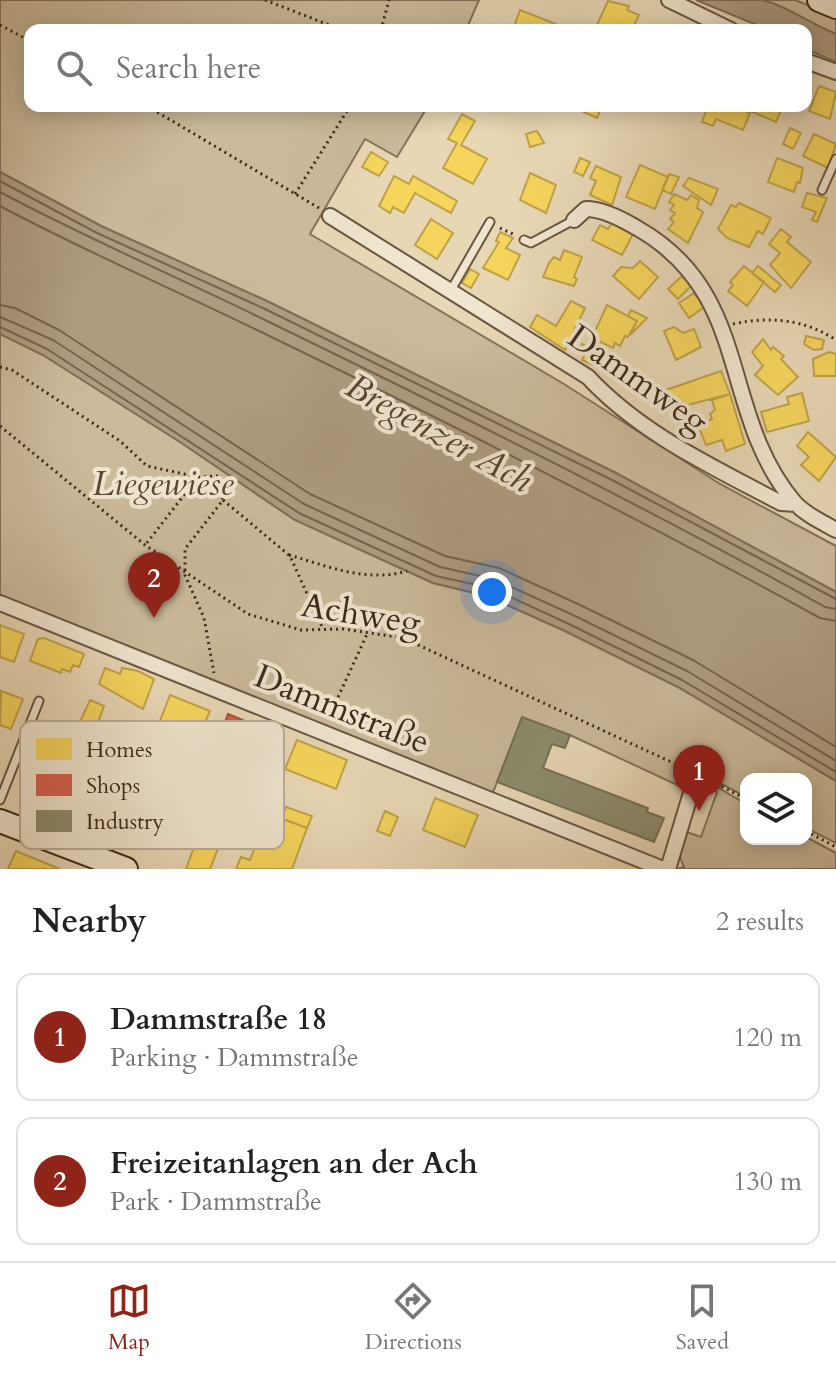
<!DOCTYPE html>
<html lang="en">
<head>
<meta charset="utf-8">
<style>
  :root { --surface:#fff; --page:#f6f6f6; --text:#222; --muted:#767676; --line:#e0e0e0; --accent:#8f2418 }
  body { margin:0; font-family:Cardo,serif; background:var(--page); color:var(--text) }
  .controls { position:absolute; right:24px; bottom:24px; display:grid; overflow:hidden; border-radius:16px; box-shadow:0 4px 20px #0003 }
  .controls button { width:72px; height:72px; display:grid; place-items:center; padding:0; border:0; border-bottom:2px solid var(--line); background:var(--surface); color:var(--text); font:40px sans-serif }
  .you { position:absolute; left:492px; top:592px; width:28px; height:28px; margin:-20px; border:6px solid #fff; border-radius:50%; background:#1a73e8; box-shadow:0 0 0 12px #1a73e833 }
  .badge { display:grid; place-items:center; width:52px; height:52px; border-radius:50%; background:var(--accent); color:#fff; font-size:26px; font-weight:700 }
  .pin { position:absolute; translate:-50% -66px; filter:drop-shadow(0 2px 4px #0008) }
  .pin::after { content:''; position:absolute; top:42px; width:28px; height:24px; background:inherit; clip-path:polygon(0 0,100% 0,50% 100%) }
  .list { margin:0; padding:0; list-style:none }
  h2 { display:flex; justify-content:space-between; align-items:center; height:104px; margin:0; padding:0 32px; font-size:34px }
  h2 small { font-size:26px; font-weight:400; color:var(--muted) }
  .list li { display:grid; grid-template-columns:52px 1fr auto; gap:24px; align-items:center; box-sizing:border-box; height:128px; margin:0 16px 16px; padding:0 16px; border:2px solid var(--line); border-radius:16px }
  .list b { display:block; font-size:30px; white-space:nowrap }
  .list p { margin:0; font-size:26px; white-space:nowrap; color:var(--muted) }
  .list em { font-size:26px; font-style:normal; color:var(--muted) }
  .icon { flex:none; width:44px; height:44px; fill:none; stroke:currentColor; stroke-width:2; stroke-linecap:round; stroke-linejoin:round }
  .map { position:relative; flex:none; width:836px; height:869px; overflow:hidden }
  .search { position:absolute; background:var(--surface); box-shadow:0 4px 20px #0003; left:24px; right:24px; top:24px; height:88px; display:flex; align-items:center; gap:20px; box-sizing:border-box; padding:0 28px; border-radius:16px; color:var(--muted); font-size:30px }
  .sheet { height:392px; background:var(--surface) }
  nav { display:flex; justify-content:space-around; align-items:center; box-sizing:border-box; height:112px; border-top:2px solid var(--line); background:var(--surface); font-size:22px; color:var(--muted) }
  nav a { display:grid; justify-items:center; gap:4px }
  nav .on { color:var(--accent) }
  .map>svg:first-child { display:block }
  .green { fill:#cbba9b; stroke:#84725b; stroke-width:2 }
  .water { fill:#ae9c81; stroke:#816e58; stroke-width:2 }
  .homes { fill:#f6d55c; stroke:#bfa248; stroke-width:2 }
  .shops { fill:#d6604d; stroke:#a8503e; stroke-width:2 }
  .industry { fill:#8c8c6e; stroke:#756f55; stroke-width:2 }
  .lines { fill:none; stroke-linecap:round; stroke-linejoin:round }
  .shore { stroke:#76634e; stroke-width:2 }
  .lane-casing { stroke:#685542; stroke-width:11 }
  .street-casing { stroke:#685542; stroke-width:18 }
  .secondary-casing { stroke:#3e2a1b; stroke-width:26 }
  .path { stroke:#3e2a1b; stroke-width:3; stroke-dasharray:2 4; stroke-linecap:butt }
  .lane { stroke:#f0e5cf; stroke-width:7 }
  .street { stroke:#f0e5cf; stroke-width:14 }
  .secondary { stroke:#f0e5cf; stroke-width:22 }
  .labels { text-anchor:middle; dominant-baseline:central; stroke-width:8; stroke-linejoin:round; paint-order:stroke }
  .street-label { font-size:34px; fill:#3e2a1b; stroke:#f0e5cf }
  .park-label { font-size:34px; font-style:italic; fill:#5a4735; stroke:#f0e5cf }
  .water-label { font-size:36px; font-style:italic; fill:#5a4634; stroke:#f0e5cf }
  .key { fill:#f0e5cf; stroke:#bbad99; stroke-width:2 }
  .key-label { font-size:22px; fill:#3e2a1b }
</style>
</head>
<body>
<div class="map">
<svg width="836" height="869" viewBox="0 0 836 869">
  <rect width="100%" height="100%" fill="#e8d7b5"/>
  <filter id="stains"><feTurbulence type="fractalNoise" baseFrequency=".0025" numOctaves="4"/><feColorMatrix values="0 0 0 0 .2 0 0 0 0 .09 0 0 0 0 .02 0 0 0 .5 -.17"/></filter>
  <radialGradient id="worn" r=".72"><stop offset=".6" stop-color="#630" stop-opacity="0"/><stop offset="1" stop-color="#630" stop-opacity=".3"/></radialGradient>
  <path class="green" d="M0,0h479l-13,30h-436v76h398l-31,51 -32,-18 -55,95 254,150 156,100 116,62v46l-220,-119 -347,-171 -168,-76 -101,-54z
    M761,0h34l41,16v18z
    M0,334l43,21 137,87 115,78 138,63 54,13 78,35 113,56 158,94v62l-30,-15v-49h-60v18l-24,-13 -3,4 27,16v35l60,-2 30,16v16h-159l7,-2 -8,-19 5,-18 20,7 16,-45 -21,-9 -6,8 -120,-56 -48,-17 -32,82 -490,-197z"/>
  <path class="water" d="M696,0c20,0 45,0 65,0 23,4 51,25 75,34v28l-30,-13v-19h-37z
    M0,172l101,54 168,76 347,171 220,119v189l-158,-94 -113,-56 -78,-35 -54,-13 -138,-63 -115,-78 -137,-87 -43,-21z"/>
  <path class="homes" d="M608,1l21,5 -2,4 12,5 -7,15 -37,-1z
    M520,10l41,16 -1,4h-30l-15,-6z
    M819,86l17,6 -6,27 -21,-8z
    M578,106h24l-5,12 -20,-9z
    M708,106h25l17,7 -7,17 -27,-11 -3,7 -11,-4z
    M750,106h33l-7,16 -28,-12z
    M462,114l13,7 -14,24 26,14 -14,25 -30,-16 14,-25 -9,-4z
    M790,128l11,5 -8,16 -10,-5z
    M537,131l7,12 -14,4 -4,-13z
    M814,134l22,10 -8,24 -25,-12z
    M371,152l17,10 -9,14 -17,-9z
    M580,158l10,4 -7,14 -9,-4z
    M777,158l26,10 -3,15 -3,-1 -3,10 -26,-10z
    M640,165l28,12 -13,32 -29,-12z
    M596,166l25,11 -9,28 -22,-10 6,-14 -6,-3z
    M530,173l26,12 -10,28 -26,-13z
    M669,174l10,3 -8,17 -9,-4z
    M394,176l15,8 4,-8 44,25 -6,12 -36,-20 -11,20 -11,-6 -3,6 -11,-7z
    M689,178l29,11 -7,16 -28,-19z
    M807,193l20,5 -10,24 -5,-2 4,-8 -14,-5z
    M674,194l13,6 4,-5 8,5 -2,8 6,4 -15,31 -20,-14 6,-7 -4,-3 5,-6 -5,-3 4,-5 -5,-3z
    M739,203l32,15 -8,16 -5,-3 -9,16 -22,-9 -9,-9 13,-24 5,2z
    M431,219l22,14 -16,26 -22,-14z
    M612,223l21,11 -11,21 -30,-15 8,-15 8,4z
    M781,229l10,8 -4,5 24,20 -20,26 -21,-23 10,-12 -11,-9z
    M500,232l13,6 -7,10 14,7 -12,25 -25,-12 16,-26 -3,-1z
    M564,250l18,7 -8,20 3,2 -3,7 -31,-9 6,-14 5,-6 6,3z
    M640,261l18,16 -19,22 -26,-23 8,-9 12,1z
    M744,266l20,16 -17,24 -19,-15 5,-6 -3,-3z
    M758,266l23,19 -6,7 -23,-19z
    M470,269l9,5 -8,14 -9,-5z
    M682,276l9,10 -13,13 -10,-10z
    M694,293l10,14 -15,11 -10,-15z
    M571,301l14,7 -20,42 -35,-23 7,-12 19,11z
    M607,305l30,16 -9,16 -3,-1 -5,10 -5,-3 -2,5 -21,-10z
    M631,310l16,8 -17,17 7,-14 -9,-5z
    M674,327l9,6 11,-4 7,18 -25,13 -12,-29z
    M806,336l18,4 -2,9 -8,1 -10,-6z
    M763,339l8,11 2,-3 11,9 -3,3 17,18 -20,18 -23,-20 8,-9 -11,-14z
    M582,344l19,10 -6,12 -13,-6 3,-7 -6,-3z
    M829,352l7,2v22h-22l-1,-17z
    M721,371l9,23 -58,15 -6,-19z
    M802,393l7,28 -42,11 -6,-20 28,-8 -2,-7z
    M730,394l15,50 -19,7 -4,-11 -16,5 -8,-20 14,-6 -2,-5 5,-4 -3,-10z
    M808,432l28,25 -17,24 -18,-16 8,-8 -12,-11z
    M0,625l24,9 -10,28 -14,-5z
    M44,638l40,16 -5,13 -6,-2 -3,7 -8,-3 -1,4 -31,-12 8,-22z
    M105,668l15,6 2,-6 16,3 16,8 -11,30 -44,-25z
    M1,691l22,8 -12,30 -11,-4z
    M170,695l40,16 -11,25 -39,-15z
    M90,700l14,6 -5,14 13,5 -8,21 -30,-11z
    M297,740l50,20 -11,29 -51,-20z
    M435,798l43,17 -13,32 -42,-17z
    M286,807l26,9 -5,12 -25,-9z
    M385,811l13,6 -8,19 -13,-5z
    M278,817l29,11 -15,41h-56l5,-12 9,3 16,-42 11,4z
    M202,825l22,8 -14,36h-24z
    M16,851l44,18h-52z"/>
  <path class="shops" d="M228,714l39,16 -10,24 5,2 -4,10 -44,-17z"/>
  <path class="industry" d="M522,717l48,18 -5,13 -13,-4 -9,24 105,40 -1,4 17,6 -10,24 -157,-60z"/>
  <g class="lines">
    <path class="shore" d="M0,181l97,52 168,76 347,171 224,119
      M0,192c86,46 175,84 263,127 189,92 378,185 562,288l11,2
      M0,206c84,45 171,82 257,124 190,92 378,186 563,288l16,3
      M0,305l15,3 44,22 251,164 135,62 54,12 79,36 115,56 143,87
      M0,317l53,23 251,164 136,63 54,12 79,36 114,56 149,90
      M0,327l47,22 252,164 137,63 55,12 78,36 113,56 154,92"/>
    <g class="lane-casing">
      <path id="lane" d="M822,190l14,-31
        M524,240l7,3 43,-23
        M451,290l39,-68
        M0,800l39,-99"/>
    </g>
    <g class="street-casing">
      <path id="street" d="M669,0l62,30
        M806,61l30,11
        M330,216l258,161c53,57 125,90 193,126l15,1
        M574,220l12,-11c17,0 36,10 51,19 117,66 81,185 158,275 11,12 27,19 41,27
        M0,603l663,266
        M668,869l29,-96"/>
    </g>
    <g class="secondary-casing">
      <path id="secondary" d="M819,0l17,7
        M0,821l126,48"/>
    </g>
    <path class="path" d="M265,0l77,30
      M0,25l30,16
      M381,30l8,-30
      M147,106l172,102
      M295,194l52,-83 21,-5
      M500,228l15,7
      M733,324c37,-8 71,-5 103,16
      M0,367l12,3 108,71 27,25 51,11 -52,67
      M0,426l145,119 103,69 53,16 43,-1 59,9 279,129
      M198,477l20,-1 5,24 -38,49v26l19,43 10,55
      M223,500l67,56 33,73
      M289,555c38,11 78,28 118,16
      M328,719l40,-87
      M711,781l35,18
      M806,831l30,16"/>
    <use href="#lane" class="lane"/>
    <use href="#street" class="street"/>
    <use href="#secondary" class="secondary"/>
  </g>
  <g class="labels">
    <g class="street-label">
      <text transform="translate(638 379) rotate(35)">Dammweg</text>
      <text transform="translate(361 614) rotate(9)">Achweg</text>
      <text transform="translate(342 709) rotate(22)">Dammstraße</text>
    </g>
    <g class="park-label">
      <text x="163" y="484">Liegewiese</text>
    </g>
    <g class="water-label">
      <text transform="translate(439 433) rotate(29)">Bregenzer Ach</text>
    </g>
  </g>
  <rect x="20" y="721" width="264" height="128" rx="12" class="key"/>
  <rect x="36" y="738" width="36" height="22" fill="#f6d55c"/>
  <rect x="36" y="774" width="36" height="22" fill="#d6604d"/>
  <rect x="36" y="810" width="36" height="22" fill="#8c8c6e"/>
  <g class="key-label">
    <text x="86" y="757">Homes</text>
    <text x="86" y="793">Shops</text>
    <text x="86" y="829">Industry</text>
  </g>
  <rect width="100%" height="100%" filter="url(#stains)"/>
  <rect width="100%" height="100%" fill="url(#worn)"/>
</svg>
<div class="controls">
<button><svg class="icon" aria-label="layers" viewBox="0 0 24 24"><path d="M12 4l9 5-9 5-9-5zM3 14l9 5 9-5"/></svg></button>
</div>
<div class="you"></div>
<div class="pin badge" style="left:699px;top:811px">1</div>
<div class="pin badge" style="left:154px;top:618px">2</div>
<div class="search"><svg class="icon" aria-label="search" viewBox="0 0 24 24"><circle cx="10" cy="10" r="6"/><path d="M15 15l6 6"/></svg>Search here</div>
</div>
<section class="sheet">
<h2>Nearby<small>2 results</small></h2>
<ul class="list">
<li><span class="badge">1</span><div><b>Dammstraße 18</b><p>Parking · Dammstraße</p></div><em>120 m</em></li>
<li><span class="badge">2</span><div><b>Freizeitanlagen an der Ach</b><p>Park · Dammstraße</p></div><em>130 m</em></li>
</ul>
</section>
<nav>
<a class="on"><svg class="icon" aria-label="map" viewBox="0 0 24 24"><path d="M3 6l6-2 6 2 6-2v14l-6 2-6-2-6 2zM9 4v14M15 6v14"/></svg>Map</a>
<a><svg class="icon" aria-label="directions" viewBox="0 0 24 24"><path d="M12 3l9 9-9 9-9-9zM9 14v-3h6M13 9l2 2-2 2"/></svg>Directions</a>
<a><svg class="icon" aria-label="saved" viewBox="0 0 24 24"><path d="M7 4h10v16l-5-4-5 4z"/></svg>Saved</a>
</nav>
</body>
</html>
